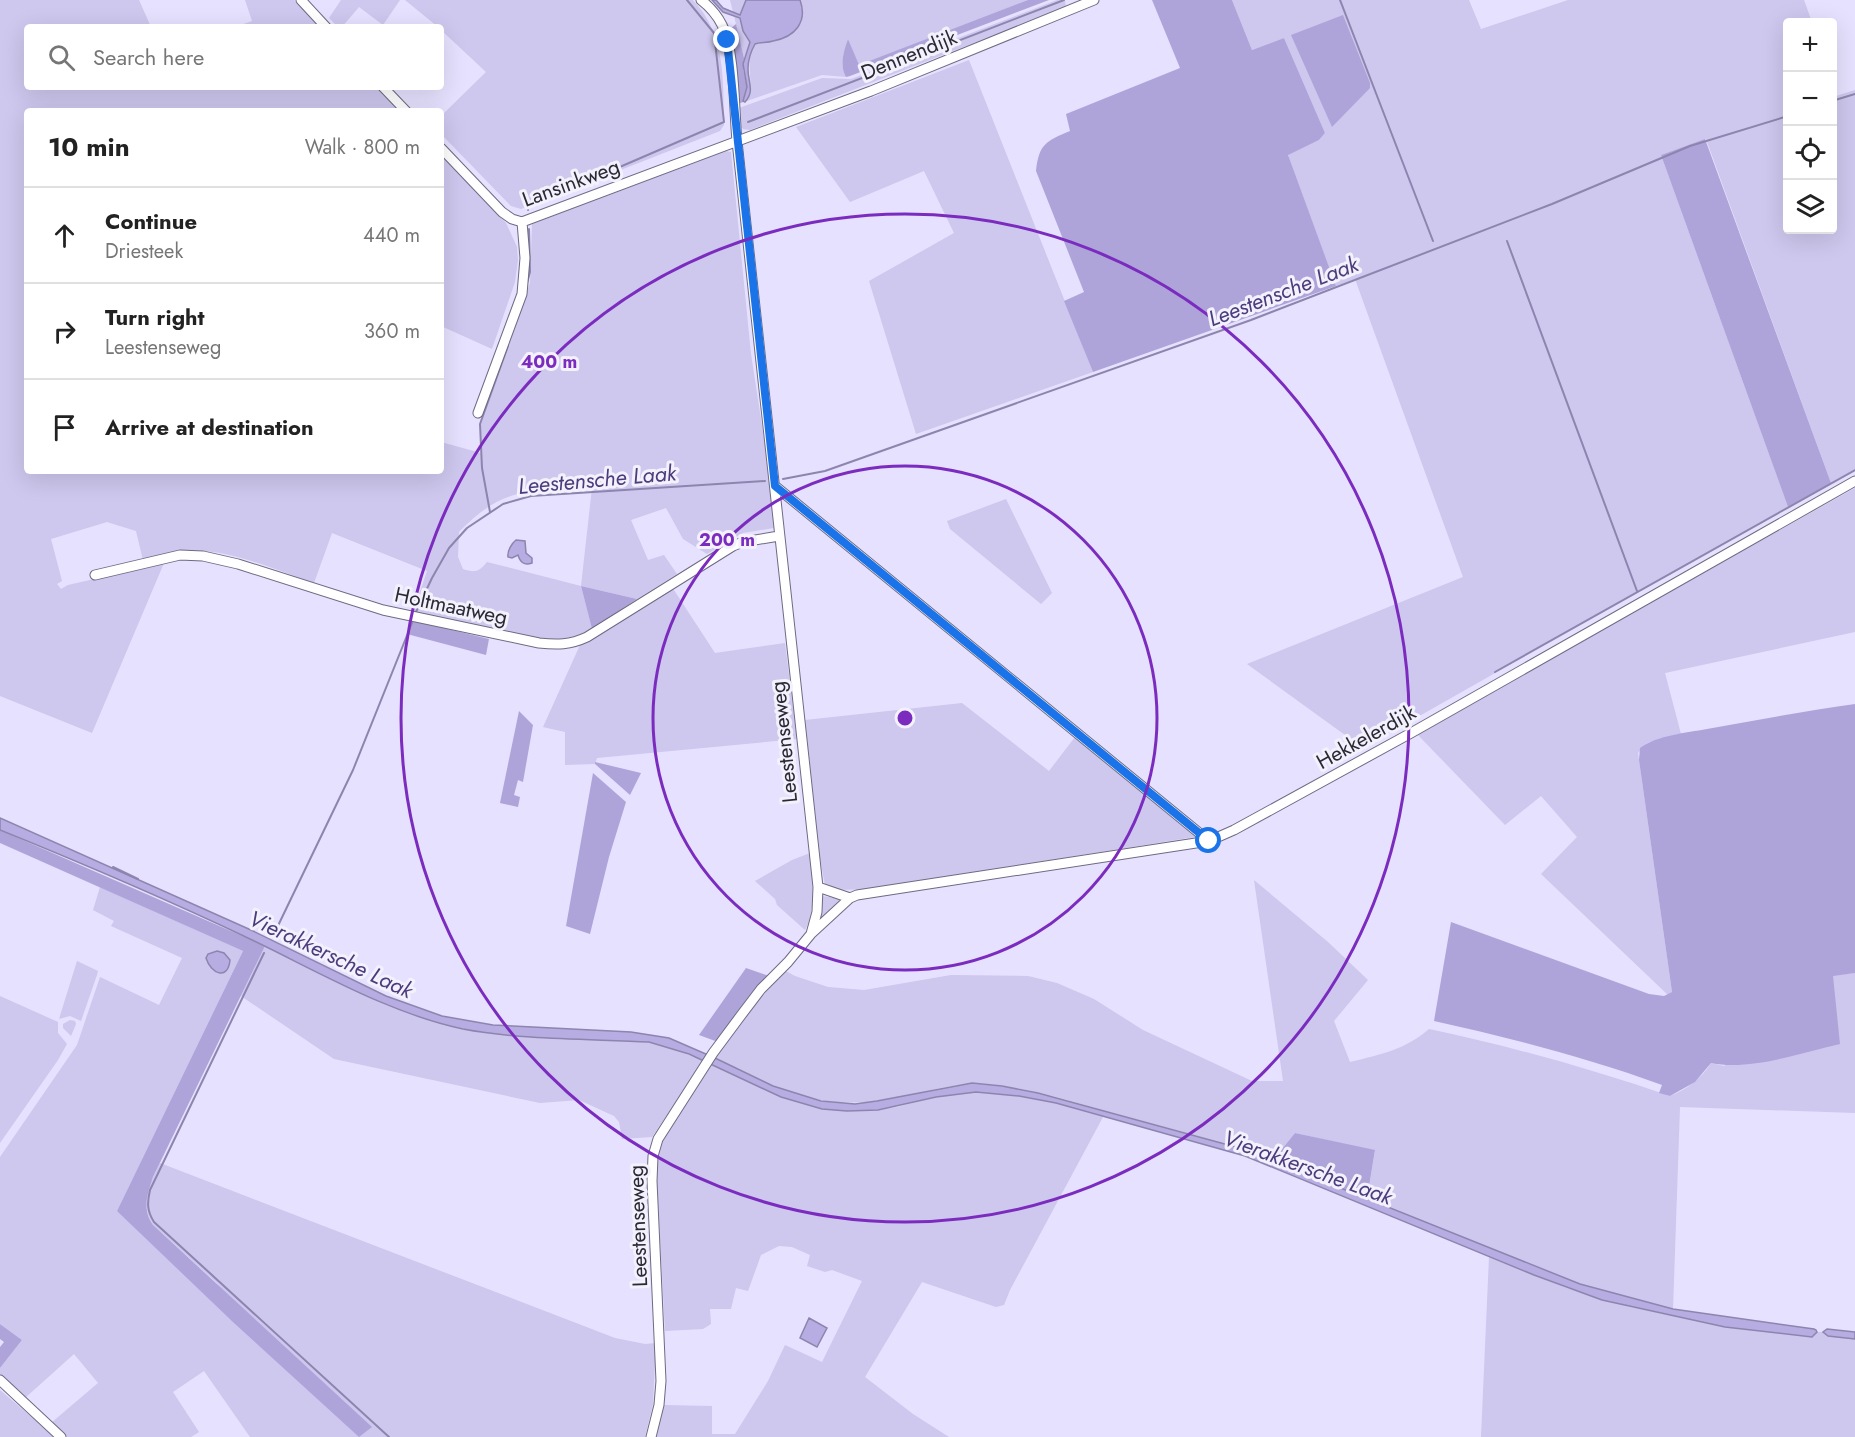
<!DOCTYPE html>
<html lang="en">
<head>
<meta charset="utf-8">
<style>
  :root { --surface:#fff; --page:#f2f2f2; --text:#222; --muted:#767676; --line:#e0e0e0 }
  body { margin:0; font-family:Jost,sans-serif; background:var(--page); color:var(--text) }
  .controls { position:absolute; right:18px; top:18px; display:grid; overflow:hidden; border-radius:6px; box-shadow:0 6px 24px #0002 }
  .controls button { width:54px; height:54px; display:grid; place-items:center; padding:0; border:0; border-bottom:2px solid var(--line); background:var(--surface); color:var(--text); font:30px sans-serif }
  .stop { position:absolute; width:18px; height:18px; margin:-14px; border:4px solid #1a73e8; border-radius:50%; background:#fff }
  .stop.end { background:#1a73e8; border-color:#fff; box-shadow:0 2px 6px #0008 }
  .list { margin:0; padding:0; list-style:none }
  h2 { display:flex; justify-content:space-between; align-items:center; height:78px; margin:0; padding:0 24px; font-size:26px }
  h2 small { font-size:20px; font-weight:400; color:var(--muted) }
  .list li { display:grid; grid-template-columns:39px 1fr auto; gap:18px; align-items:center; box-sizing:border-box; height:96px; padding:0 24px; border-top:2px solid var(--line) }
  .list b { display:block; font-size:22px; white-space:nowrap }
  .list p { margin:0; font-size:20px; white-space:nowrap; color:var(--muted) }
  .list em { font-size:20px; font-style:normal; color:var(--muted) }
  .icon { flex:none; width:33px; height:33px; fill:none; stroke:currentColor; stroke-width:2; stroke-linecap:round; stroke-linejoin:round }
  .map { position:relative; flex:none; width:1855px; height:1437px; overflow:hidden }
  .search { position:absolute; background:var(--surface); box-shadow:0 6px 24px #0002; left:24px; top:24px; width:420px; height:66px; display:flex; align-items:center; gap:15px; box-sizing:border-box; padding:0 21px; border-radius:6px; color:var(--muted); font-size:22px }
  .panel { position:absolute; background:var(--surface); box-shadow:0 6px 24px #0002; left:24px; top:108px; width:420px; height:366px; border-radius:6px }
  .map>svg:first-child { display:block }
  .green { fill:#cec7ee; fill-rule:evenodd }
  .forest { fill:#aea4d9 }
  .water { fill:#b7ade2; stroke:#8d85ae; stroke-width:1.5 }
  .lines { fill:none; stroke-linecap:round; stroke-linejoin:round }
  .stream { stroke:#8d85ae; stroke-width:2 }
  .minor-casing { stroke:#6e6a83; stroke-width:11 }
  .minor { stroke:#fff; stroke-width:9 }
  .route { stroke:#1a73e8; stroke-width:8 }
  .ring { fill:none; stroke:#7b2cbf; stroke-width:3 }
  .labels { text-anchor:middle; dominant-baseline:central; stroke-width:6; stroke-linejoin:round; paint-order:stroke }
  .street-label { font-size:21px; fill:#2b2934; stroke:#f2f1fc }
  .water-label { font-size:22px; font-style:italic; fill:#4d3c7d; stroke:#f2f1fc }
  .centre { fill:#7b2cbf; stroke:#f2f1fc; stroke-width:3 }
  .ring-label { font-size:18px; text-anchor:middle; font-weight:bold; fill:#7b2cbf; stroke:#f2f1fc; stroke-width:6; stroke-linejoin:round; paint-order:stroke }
</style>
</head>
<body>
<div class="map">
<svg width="1855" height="1437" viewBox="0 0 1855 1437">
  <rect width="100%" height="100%" fill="#e6e1fe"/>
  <path class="green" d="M0,0h139l12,27h-124v60h350l23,24h-373v360h414v-29l40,11v-35l49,-135 2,-59 194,-73 5,1 20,202 20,130 3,44 -31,5 -36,21 -24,-15 -17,-31 -35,12 17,40 16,-5 13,19 -40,25 -56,-13 11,43c-16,8 -30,11 -48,11l-131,-28 14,-41 -95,-38 -18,50c-39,-13 -88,-36 -130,-32 -13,1 -28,6 -41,9l-7,-29 -29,-9 -56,17 11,42 -5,3 4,5 7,-4 96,-22 -72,170 -92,-37zM592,488l-11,98 -94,-24c-8,10 -12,11 -24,7l-5,-12 1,-25c45,-47 73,-41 133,-44z
    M245,0h49l26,27h-85l17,-6z
    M341,0h59l-17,25 -24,-18 -17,20h-4l-9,-9z
    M405,0h288c33,35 30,80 31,125l-4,6 -199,78 -10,-3 -70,-72v-18l45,-44 -45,-42v-3h-3z
    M730,0h16l-5,15 -8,-3z
    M800,0h228l-170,66 -10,-27c-4,12 -9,27 -2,38l-24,-2 -75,26c10,-18 -6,-42 10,-59l4,1 40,-19 2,-10z
    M1057,0h8l1,7 -316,123 -7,-1 -4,-4 -2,-15 2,-2 83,-30 29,1z
    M1232,0h237l12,29 87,-29h236l8,22h-24v208h44l1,-144 3,10 19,-6v379l-24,14 -125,-344 -45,16 127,352 -425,241 -116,-84 216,-87 -108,-298 -19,7 -46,-123 -2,-9 31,-14 6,-7 -41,-95 -32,12z
    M734,16l6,2 3,13 7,11 -6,16z
    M969,60l124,312 -177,62 -47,-153 85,-48 -30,-62 -74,31 -54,-75z
    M441,154l65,69 11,24 1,13 -3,22 -23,67 -51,-23z
    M1855,488v144l-190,41 16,61 -34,9 -9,10 34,239 -4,3 -127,-121 36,-37 -36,-41 -36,29 -88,-91z
    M1006,499l46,94 -11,11 -91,-75 -3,-8z
    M672,587l43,66 70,-10 12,96 -200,19 -2,6 -30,1v-33l-22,-5 37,-82z
    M962,703l87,68 26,-34 126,99 -333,53 -30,1 -13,-5 -5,-26 -15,-139z
    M810,853c2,25 7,55 -5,77l-28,-25 -2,-6 -20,-18 37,-21z
    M1254,880l74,62 40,38 -34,41 16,41c29,-7 57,-13 79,-33 81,17 162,40 241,67 16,-6 32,-18 41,-33l13,3 109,-91 22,-2v140l-175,-6 -7,202 -93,-25 -213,-85 8,-48 -80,-18 -22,27c-50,-18 -102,-31 -153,-45 -44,-12 -88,-27 -133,-31 -29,-2 -58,7 -86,13 -74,16 -122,-4 -186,-39l28,-38 41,-50 11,6 33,11 36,3 87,-15 77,1 29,7 37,16 49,31 109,51h31z
    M100,887l143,64 -126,260 104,76 -68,-62c-14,-21 -3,-42 7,-62l455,175 30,6 11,-1 -3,61 -8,33h-395l-46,-66 -31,21 26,40 -8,5h-124l-16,-14 47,-40 -24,-29 -49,44 -25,-22v-8l22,-28 -22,-16v-167l77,-112 23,-68 59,28 23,-47 -71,-32 3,-5 -21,-11z
    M822,896l20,3 -23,23z
    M265,946l98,48 43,18 56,17 17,2 170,11 17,4 38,15 -52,76 -30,2 -3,-17 -5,-6 -35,-16 -39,3 -206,-44 -93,-63z
    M77,961l21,10 -1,4 -16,46 -11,-5 -11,3z
    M0,996l58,26v11l9,11 -9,16 -58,83z
    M70,1020l5,1 1,3 -5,12 -8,-8v-4z
    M711,1064l70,33 87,14 29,-4 39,-10 40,-5 43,4 37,7 47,14 -93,173 -6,15 -8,2 -74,-25 -57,95 48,37 36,23h-294l9,-32 48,1v28h23l33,-53 17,-36 37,17 40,-81 -30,-11 -7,2 -18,-6 3,-11 -18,-8 -13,-1 -18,9 -13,36 -12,-3 -5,21h-21l1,15 -8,5 -38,2 -9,-166 2,-18z
    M1489,1257l78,31 63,19 185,28 2,-3h6l5,4 27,3v98h-374z
    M0,1390l55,47h-55z"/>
  <path class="forest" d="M1028,0h21l-199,76 -4,1c-7,-11 -2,-27 2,-38l11,26z
    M1152,0h80l20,50 32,-12 41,95 -6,7 -31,15 48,131 -243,86 -29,-71 20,-9 -48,-121c3,-27 10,-30 34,-40l-4,-17 114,-46z
    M1343,15l27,68v5l-38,39 -41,-92z
    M736,24l8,34 -1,11 4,18 -4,15 -5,2 -9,-74z
    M1705,139l126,344 -43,24 -127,-352z
    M581,586l56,13 -45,30z
    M411,620l78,19 -3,16 -79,-21z
    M1855,704v269l-22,3 7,68c-39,9 -90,27 -129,19l-16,19 -25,14 -11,-3 3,-8c-74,-27 -151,-47 -228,-64l17,-99 198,72 15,2 8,-4 -33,-232 1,-12c18,-13 46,-15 67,-19 49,-9 99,-18 148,-25z
    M519,711l14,14 -10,57 -5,-2 -4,15 6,2 -2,10 -18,-4z
    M595,762l46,11 -11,22 -35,-31z
    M593,773l33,29 -17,55 -19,77 -24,-8z
    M0,830l265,116 -112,231c-6,18 -11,32 0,48l219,202 -13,10 -125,-114 -117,-112 126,-260 -243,-108z
    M746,968l23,8 -51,66 -19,-7z
    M1295,1133l80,17 -8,49 -94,-39z
    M0,1324l22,16 -22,28v-21l4,-5 -4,-3z"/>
  <path class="water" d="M712,0h4l7,8 17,7 6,-15h54c8,22 -5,37 -27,41 -6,2 -13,1 -18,3 -4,7 -7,16 -7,25 0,13 7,22 -3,33l-2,-1 4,-14 -4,-23 7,-22 -7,-11 -3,-13 -17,-6z
    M516,540l9,1 1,12 6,5v5c-8,3 -12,-1 -14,-8l-6,3 -4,-1c-1,-6 4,-14 8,-17z
    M0,818l251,112 135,66 56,20 51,9 138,7 38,6 46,20 58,28 48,15 34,3 22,-3 95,-18 30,3 36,7 205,56 337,135 93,25 141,20 2,1 1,2 -5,5 -87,-10 -123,-27 -68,-25 -289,-119 -189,-53 -37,-7 -43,-4 -40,5 -58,13 -31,1 -25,-2 -41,-12 -92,-43 -40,-12c-59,-3 -128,-2 -186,-13 -75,-16 -144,-57 -213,-90 -82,-39 -166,-75 -250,-109z
    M217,951l7,2 6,7c-2,21 -19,14 -24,-2l2,-4z
    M809,1318l18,10 -10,19 -17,-9z
    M1827,1329l28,3v7l-27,-3 -5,-4z"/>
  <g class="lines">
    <path class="stream" d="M1340,0l93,241
      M1832,101l23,-7
      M748,122l316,-122
      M528,210l-1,-3 197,-85 -10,-89 -27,-33
      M1507,241l130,350
      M527,283l3,-11 -1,-43
      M783,479l42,-8 426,-151 301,-116 138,-58 98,-30
      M490,512l-8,-44 -2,-44 28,-78
      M416,612l16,-34 17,-30 18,-20 36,-24 28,-8 234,-15
      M1495,672l360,-202
      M113,867l25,12
      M274,934l79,-164 59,-147
      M264,953l-114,237c-3,13 -3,21 4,32l235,215"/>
    <g class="minor-casing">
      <path id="minor" d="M301,0l25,27
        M383,87l23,24
        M441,148l61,64 10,7 10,3 349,-131 223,-91
        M478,413l44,-119 3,-36 -3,-36
        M775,486l434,355
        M95,575l85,-20 23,1 35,8 145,46 156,33c18,2 31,2 48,-6l146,-91 10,-4 36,-6
        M818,887l32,11
        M812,933l38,-35 7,-3 352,-54 25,-11 177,-97 444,-252
        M0,1380l61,57
        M651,1437l8,-32 2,-24 -9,-200 1,-25 5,-17 55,-86 26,-35 22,-29 27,-27 23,-28 6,-22 1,-25 -81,-746c-3,-31 -2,-90 -15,-116 -5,-10 -12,-18 -21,-25"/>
    </g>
    <use href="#minor" class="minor"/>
  </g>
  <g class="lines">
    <path class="route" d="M727,40l48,446 434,355"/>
  </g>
  <g class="ring">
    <circle cx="905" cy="718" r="252"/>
    <circle cx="905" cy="718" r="504"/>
  </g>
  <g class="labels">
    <g class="street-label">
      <text transform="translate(909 55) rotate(-22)">Dennendijk</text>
      <text transform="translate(571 183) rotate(-20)">Lansinkweg</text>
      <text transform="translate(451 606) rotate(12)">Holtmaatweg</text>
      <text transform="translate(1366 737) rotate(-29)">Hekkelerdijk</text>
      <text transform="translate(784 742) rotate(-96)">Leestenseweg</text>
      <text transform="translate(638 1226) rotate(-92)">Leestenseweg</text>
    </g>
    <g class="water-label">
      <text transform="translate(1283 291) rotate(-21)">Leestensche Laak</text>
      <text transform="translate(597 479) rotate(-5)">Leestensche Laak</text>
      <text transform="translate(331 954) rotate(25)">Vierakkersche Laak</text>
      <text transform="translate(1308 1167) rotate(20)">Vierakkersche Laak</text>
    </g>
  </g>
  <circle cx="905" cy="718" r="9" class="centre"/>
  <g class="ring-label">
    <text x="549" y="368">400 m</text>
    <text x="727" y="546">200 m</text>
  </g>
</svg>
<div class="controls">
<button>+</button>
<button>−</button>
<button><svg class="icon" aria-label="locate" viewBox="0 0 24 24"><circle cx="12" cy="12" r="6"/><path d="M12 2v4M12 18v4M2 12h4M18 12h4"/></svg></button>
<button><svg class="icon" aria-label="layers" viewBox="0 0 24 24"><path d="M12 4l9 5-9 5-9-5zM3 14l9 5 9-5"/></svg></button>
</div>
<div class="stop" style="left:1209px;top:841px"></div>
<div class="stop end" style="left:727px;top:40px"></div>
<div class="search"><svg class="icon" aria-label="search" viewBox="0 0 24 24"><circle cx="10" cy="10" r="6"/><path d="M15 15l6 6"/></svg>Search here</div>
<section class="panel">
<h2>10 min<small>Walk · 800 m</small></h2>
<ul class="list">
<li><svg class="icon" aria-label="ahead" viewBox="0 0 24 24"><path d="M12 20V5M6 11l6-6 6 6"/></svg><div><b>Continue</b><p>Driesteek</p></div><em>440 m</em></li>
<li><svg class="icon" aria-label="right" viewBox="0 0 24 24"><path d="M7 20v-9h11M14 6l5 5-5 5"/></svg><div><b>Turn right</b><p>Leestenseweg</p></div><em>360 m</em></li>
<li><svg class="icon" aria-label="arrive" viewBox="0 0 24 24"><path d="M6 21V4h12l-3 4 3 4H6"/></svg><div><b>Arrive at destination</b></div></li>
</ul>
</section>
</div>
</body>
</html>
